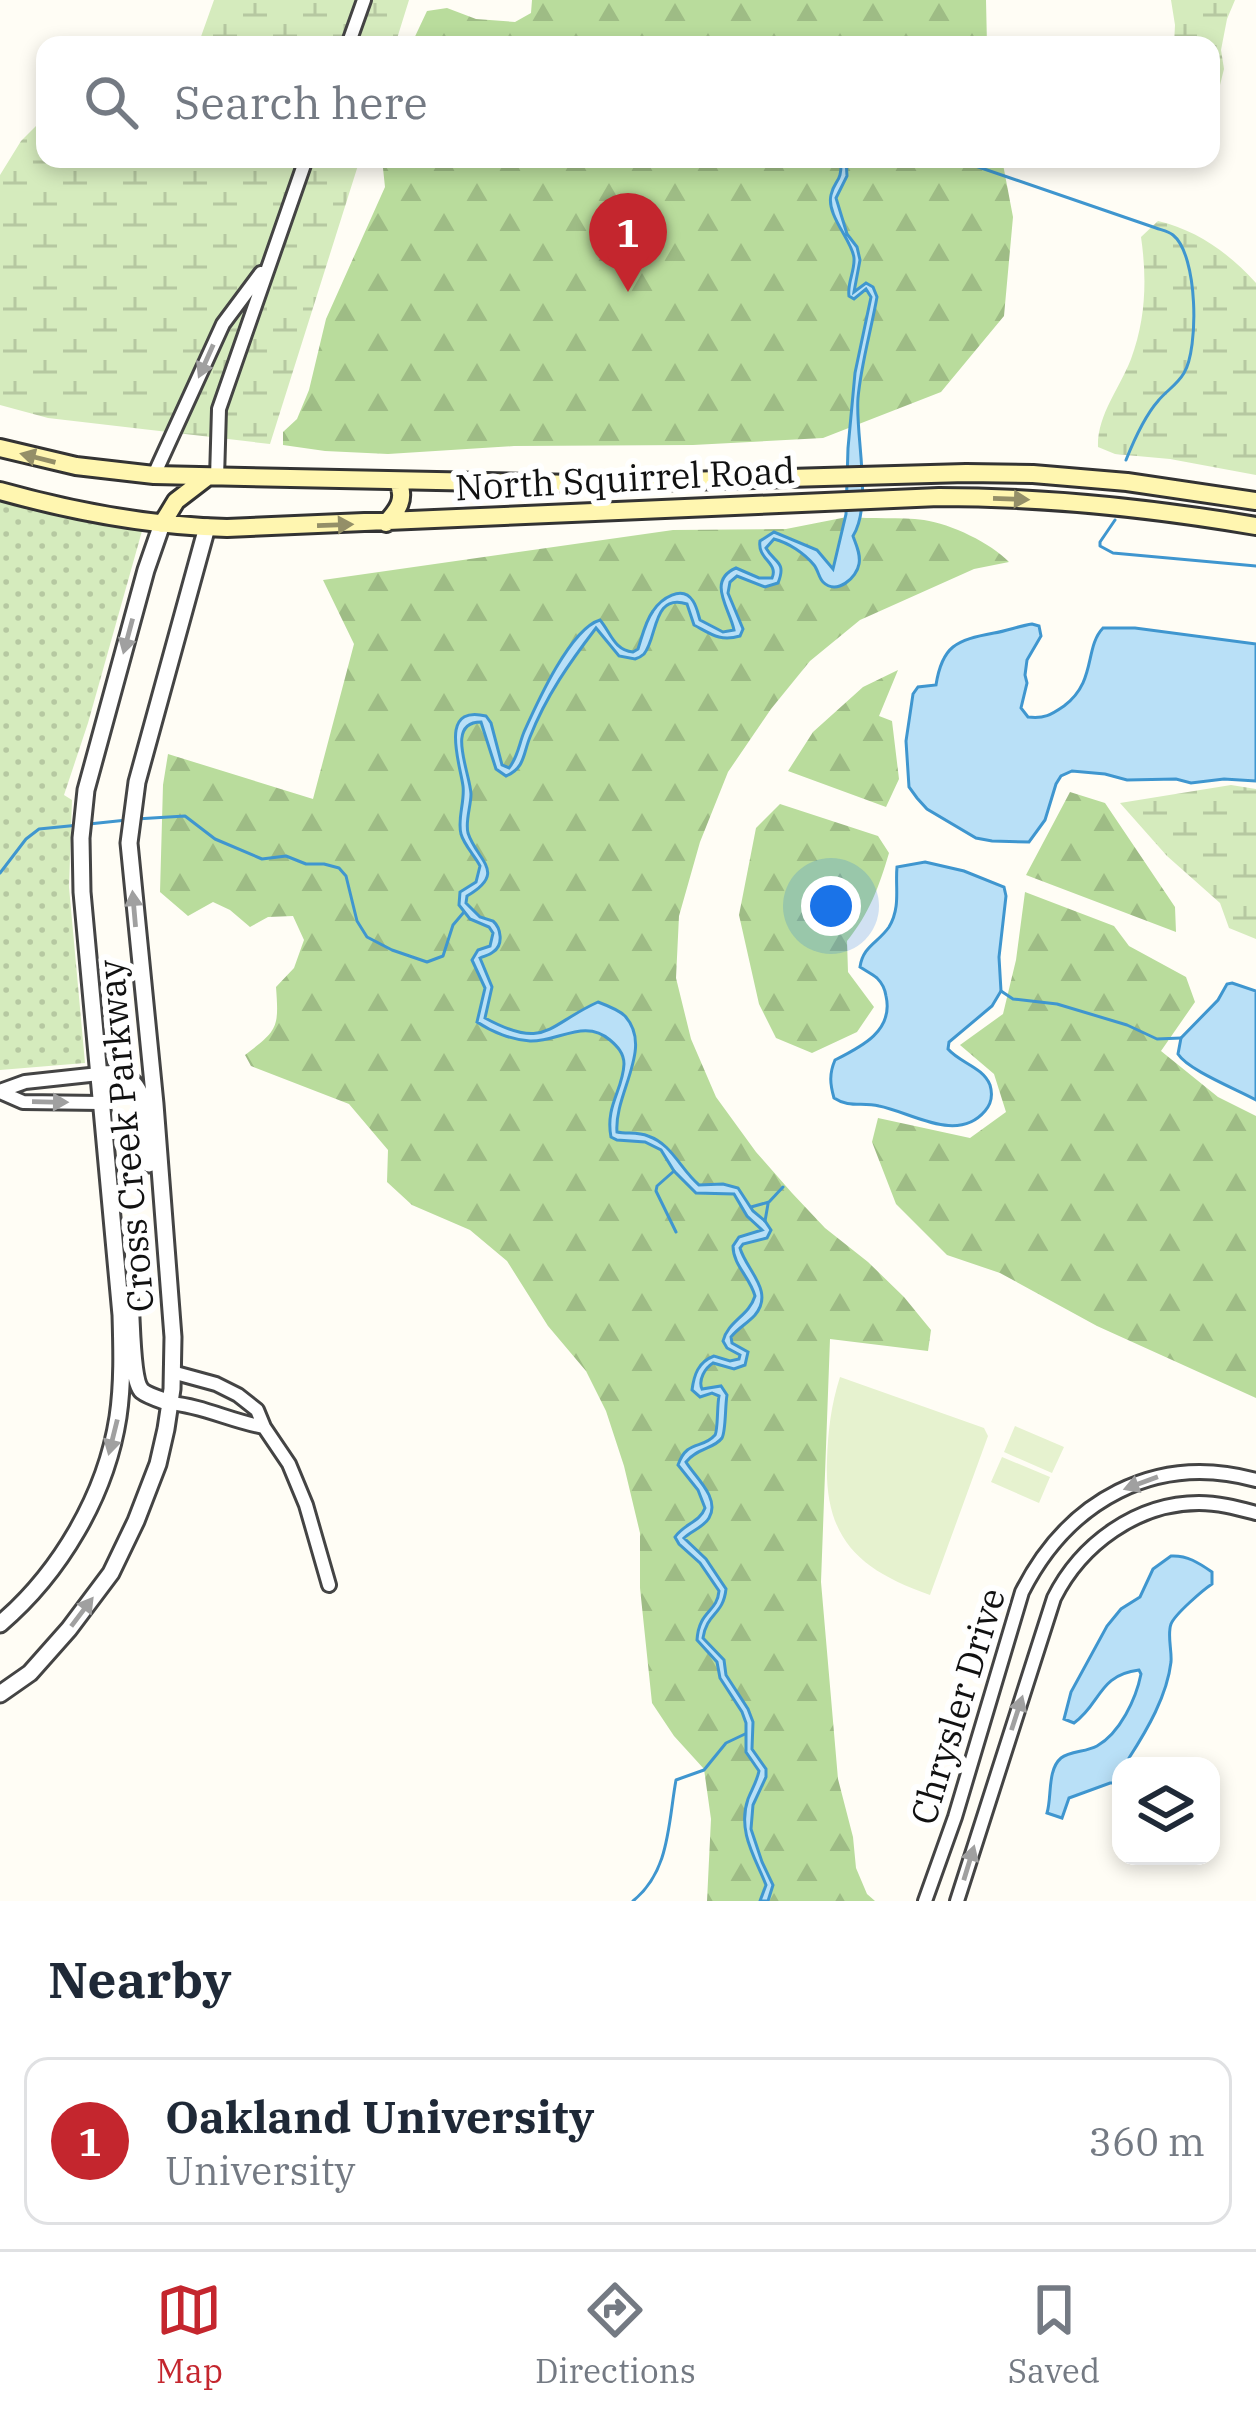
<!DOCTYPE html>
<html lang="en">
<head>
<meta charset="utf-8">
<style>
  :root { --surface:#fff; --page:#f6f6f7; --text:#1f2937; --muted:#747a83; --line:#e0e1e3; --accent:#c4262e }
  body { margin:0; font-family:"IBM Plex Serif",serif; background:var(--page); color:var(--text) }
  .controls { position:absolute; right:36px; bottom:36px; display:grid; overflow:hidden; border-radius:24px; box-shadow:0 6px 18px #0003 }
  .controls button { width:108px; height:108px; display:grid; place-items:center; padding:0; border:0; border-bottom:3px solid var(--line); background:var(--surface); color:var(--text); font:60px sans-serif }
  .you { position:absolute; left:831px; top:906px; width:42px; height:42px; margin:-30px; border:9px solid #fff; border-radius:50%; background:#1a73e8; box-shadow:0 0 0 18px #1a73e833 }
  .badge { display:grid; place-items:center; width:78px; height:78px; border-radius:50%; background:var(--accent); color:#fff; font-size:39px; font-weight:700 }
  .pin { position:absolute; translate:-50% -99px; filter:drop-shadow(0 3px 6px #0008) }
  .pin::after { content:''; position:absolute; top:63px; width:42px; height:36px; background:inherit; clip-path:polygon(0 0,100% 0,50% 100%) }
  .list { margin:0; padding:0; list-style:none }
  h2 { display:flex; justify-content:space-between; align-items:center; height:156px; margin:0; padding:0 48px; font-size:51px }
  h2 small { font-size:39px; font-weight:400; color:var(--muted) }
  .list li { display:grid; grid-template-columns:78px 1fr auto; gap:36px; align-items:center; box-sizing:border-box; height:168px; margin:0 24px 24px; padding:0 24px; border:3px solid var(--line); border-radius:24px }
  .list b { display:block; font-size:45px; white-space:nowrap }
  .list p { margin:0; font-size:39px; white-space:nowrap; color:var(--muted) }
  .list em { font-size:39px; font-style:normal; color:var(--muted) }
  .icon { flex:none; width:66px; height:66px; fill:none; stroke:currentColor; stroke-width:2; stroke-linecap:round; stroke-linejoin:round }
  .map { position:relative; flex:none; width:1256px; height:1901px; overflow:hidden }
  .search { position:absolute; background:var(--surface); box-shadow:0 6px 18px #0003; left:36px; right:36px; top:36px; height:132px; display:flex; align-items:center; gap:30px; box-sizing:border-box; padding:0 42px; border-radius:24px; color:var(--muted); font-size:45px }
  .sheet { height:348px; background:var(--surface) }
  nav { display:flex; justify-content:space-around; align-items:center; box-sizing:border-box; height:168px; border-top:3px solid var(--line); background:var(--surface); font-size:33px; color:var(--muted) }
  nav a { display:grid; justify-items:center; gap:6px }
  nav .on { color:var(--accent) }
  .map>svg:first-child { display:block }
  .forest { fill:url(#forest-firs) }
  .wetland { fill:url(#wetland-marsh) }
  .park { fill:url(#park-dots) }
  .pitch { fill:#e6f2cf }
  .water { fill:#b9e0f7; stroke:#3f96cf; stroke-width:3 }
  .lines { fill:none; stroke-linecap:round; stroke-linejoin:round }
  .stream { stroke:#3f96cf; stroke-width:3 }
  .minor-casing { stroke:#444; stroke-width:18 }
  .tertiary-casing { stroke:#444; stroke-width:21 }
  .secondary-casing { stroke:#333; stroke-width:22 }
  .minor { stroke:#fff; stroke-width:12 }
  .tertiary { stroke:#fff; stroke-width:15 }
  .secondary { stroke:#fff6b0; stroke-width:16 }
  .oneway { fill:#a0a0a0 }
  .oneway2 { fill:#948f68 }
  .labels { text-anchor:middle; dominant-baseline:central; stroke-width:12; stroke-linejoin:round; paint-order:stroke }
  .street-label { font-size:36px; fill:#111; stroke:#fff }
</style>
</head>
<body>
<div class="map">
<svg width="1256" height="1901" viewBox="0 0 1256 1901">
  <defs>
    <pattern id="forest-firs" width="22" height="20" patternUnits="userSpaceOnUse" patternTransform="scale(3)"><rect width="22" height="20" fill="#b9dc9c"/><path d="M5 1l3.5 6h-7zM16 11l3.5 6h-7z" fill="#9ebc85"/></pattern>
    <pattern id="wetland-marsh" width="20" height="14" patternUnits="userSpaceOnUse" patternTransform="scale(3)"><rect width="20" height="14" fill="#d5ebbd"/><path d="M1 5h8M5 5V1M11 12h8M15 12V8" fill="none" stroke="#b6c8a1"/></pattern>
    <pattern id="park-dots" width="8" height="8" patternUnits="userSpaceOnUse" patternTransform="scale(3)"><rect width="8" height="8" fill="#d5ebbd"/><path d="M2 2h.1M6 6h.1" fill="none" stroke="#b6c8a1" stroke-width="1.8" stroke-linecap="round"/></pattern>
  </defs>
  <rect width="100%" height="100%" fill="#fffdf5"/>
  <path class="forest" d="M532,0h454l1,45h-576l16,-34 20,-3 29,11 39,3 16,-9z
    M382,159h620l11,58 -9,99 -63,76 -118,46 -130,7 -179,1 -126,8 -63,-3 -42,-6v-13l14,-13 12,-29 17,-71 59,-132z
    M847,517c25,2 53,0 77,3 27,4 67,23 85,42l-35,7 -114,51 -50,41 -39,48 -43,63 -28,70 -21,74 -3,62 15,61 25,58 40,55 36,41 33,35 43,34 36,35 27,33 -3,21 -98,-12 -9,243 17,197 15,58 3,31 11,26 8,7h-168l4,-82 -7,-50 -30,-33 -22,-33 -12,-115v-55l-16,-67 -18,-55 -20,-40 -38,-45 -41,-65 -37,-31 -58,-25 -25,-23 1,-32 -39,-46 -98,-38 -6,-11c33,-25 34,-27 31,-68l18,-19 10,-28 -11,-24 -25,1 -18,10 -20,-17 -17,-8 -25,14 -28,-24 3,-107 5,-31 145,45 41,-155 -31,-64 350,-50 113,-1z
    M898,670l-19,46 13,5 7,58 -13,28 -98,-36 25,-39 50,-45z
    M1070,792l35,11 70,104 1,25 -150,-57z
    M780,804l98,32 11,17c-10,34 -20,61 -42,88l1,31 26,35 -17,25 -45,21 -36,-15 -17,-34 -20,-89 17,-87z
    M1025,892l89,34 15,20 57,31 9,25 -34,49 57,46 38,19v282l-159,-72 -97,-53 -53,-18 -51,-51 -24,-62 6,-24 92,20 36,-26 -12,-38 -34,-29 43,-31 13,-54z"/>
  <path class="wetland" d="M214,0h195l-14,45h-197z
    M1171,0h64l-8,19 -6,31 3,19 -13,52v-76h-37l1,-20z
    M45,117v42h315l-90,285 -222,-26 -48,-13v-230l21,-34z
    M1158,221c39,9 72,33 98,62v192l-86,-16 -55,-5 -17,-7c-1,-32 22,-59 33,-88 15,-40 16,-81 10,-122z
    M1231,785l25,4v150l-27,-11 -9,-25 -53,-47 -47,-53z"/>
  <path class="park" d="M0,497l87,24 55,10 -54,192 -24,72 8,5 -3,87 16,176 -85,7z"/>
  <path class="pitch" d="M840,1377l144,51 4,8 -58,159c-71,-25 -106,-56 -103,-135 1,-29 4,-55 13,-83z
    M1015,1426l49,21 -12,26 -48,-21z
    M1002,1457l48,20 -11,26 -48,-21z"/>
  <path class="water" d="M841,159h5l1,17 -11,22 11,36 10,13 3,13 -6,32 12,-9 7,4 4,10c-6,34 -16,67 -19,101 -3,37 15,106 -5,138 3,9 8,18 6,28 -2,13 -22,32 -36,18 -4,-4 -5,-12 -9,-17 -10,-12 -25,-22 -40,-26l-8,9c8,15 21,13 12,35l-13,4 -28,-11 -7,6 -2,11 15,36 -3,7c-20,6 -29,-2 -46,-11l-7,-21c-35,-11 -29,33 -43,50 -2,2 -6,4 -9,5l-16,-3 -23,-28c-26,34 -50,68 -66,109 -7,17 -5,31 -24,39l-10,-7 -15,-47c-36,0 -11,50 -10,72 0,12 -6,27 -3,39 9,28 40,39 -1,63l-1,7 14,14 13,4c8,7 11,24 0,31 -3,3 -9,4 -13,6l12,29 -7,31c61,33 62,7 113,-16 8,3 21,8 27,14 29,32 -11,77 -8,116 10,2 21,0 31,4 24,8 32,33 51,49l24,-1 15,4 15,23 12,10 6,9 -4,8 -24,6 -3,4c6,22 35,43 15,67 -7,8 -17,13 -24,22l1,6 16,9 -3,13 -11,4 -21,-6c-8,5 -15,17 -11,26l19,-3 6,9c-2,11 -1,36 -5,43 -8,11 -25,10 -36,24 8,14 35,36 23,56 -5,9 -18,13 -25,20l22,21 20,30c-3,27 -19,23 -23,49l21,22 2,15 22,34 5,13 -1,27 14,20v8l-13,28 -2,24 11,33 11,23 -5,16h-8l6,-16c-11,-28 -29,-54 -18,-86 4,-10 9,-18 11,-28l-13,-19v-29l-4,-11 -22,-34 -3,-16 -20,-22c2,-30 20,-27 22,-49l-19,-28 -21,-19 -4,-7c9,-13 25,-15 30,-29l-7,-18 -20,-25c9,-26 24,-15 37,-30 3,-4 2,-30 4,-39l-7,-3 -12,4 -8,-7c2,-15 6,-28 22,-34l16,5 9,-2 1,-4 -13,-7 -4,-7c5,-20 26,-25 32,-45 -5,-19 -22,-31 -22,-50l6,-9 23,-7 -15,-14 -13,-22 -38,-1 -22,-22 -13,-21 -16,-8 -28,-2 -6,-3c-6,-31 12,-47 13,-73 0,-11 -7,-18 -14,-24 -25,-22 -52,2 -80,1 -18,-1 -38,-9 -53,-19l8,-34 -13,-28 6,-10 12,-4 3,-13 -4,-6 -19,-8 -11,-14 1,-13 16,-10 4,-16c-5,-10 -16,-21 -19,-32 -4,-15 4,-32 2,-48 -3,-23 -25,-82 23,-70l5,7 11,42 7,3c9,-11 10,-24 15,-36 13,-29 46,-103 76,-112 11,13 14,30 33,32l5,-3c4,-12 7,-27 15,-38 8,-12 29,-27 40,-10 4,6 5,13 7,19l23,12 11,-2c-4,-21 -28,-49 2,-62l23,10h13c7,-15 -15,-19 -12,-37l14,-9 43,18 16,19 13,-55 2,-66 7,-75 16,-76 -5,-8 -12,10 -5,-3c-2,-13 6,-25 5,-38 -1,-16 -28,-43 -23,-63 4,-17 11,-11 10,-36z
    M1032,624l7,2 2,10 -14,24 -2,15 2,8 -6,25 7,9c16,2 23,-2 36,-11 33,-25 20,-58 39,-78h32l121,16v137l-32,-2 -33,4 -15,-4 -49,1 -22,-6 -33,-3 -11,5 -5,8 -11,36 -16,22 -37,-1 -16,-3 -49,-29 -10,-11 -8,-11 -3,-46 7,-47 5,-7 18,-2c6,-39 20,-45 58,-52 13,-2 25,-7 38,-9z
    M925,862l39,9 40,16 2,9 -7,61 2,34 -9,15 -43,36 -1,7c12,14 35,18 42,36 3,10 2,18 -5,26 -28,33 -74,1 -106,-5 -17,-4 -30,2 -45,-8 -4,-14 -5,-24 1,-38 26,-13 59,-29 51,-64 -1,-7 -4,-13 -9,-18 -5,-4 -11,-7 -17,-11 3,-21 18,-24 29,-40 12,-20 6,-40 8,-60z
    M1232,983l24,8v109c-20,-11 -68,-30 -78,-46l3,-16 37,-38 9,-16z
    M1171,1556c16,-1 28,7 41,16v12c-9,6 -37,30 -41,40 -4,11 1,26 0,38 -4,34 -24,68 -42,96l3,8h-11v17h-11l-41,15 -7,20 -15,-5c5,-16 0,-43 14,-55 9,-7 25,-6 36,-12 23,-13 39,-47 44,-72l-2,-4c-41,5 -38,34 -65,53l-10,-4 7,-27 36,-66 14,-17 19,-12 13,-28z"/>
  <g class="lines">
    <path class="stream" d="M955,159l201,69c5,2 12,3 17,7 25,20 26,113 11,138 -7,12 -18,18 -26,28 -14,16 -24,39 -32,59
      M1115,520l-15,22v4l13,7 143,13
      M136,819l49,-3 30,23 47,20 24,-3 20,8h18l15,4 7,8 11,45 10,16 25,13 35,12 16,-6 10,-31 11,-13
      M89,824l38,-4
      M0,873l26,-34 13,-10 40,-4
      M1001,991l12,8 44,5 70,21 30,14 24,-1
      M674,1171l-17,15 -1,5 20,41
      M751,1207l18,-5 14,-15
      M765,1221l3,-17
      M633,1901c37,-30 35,-77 43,-121l28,-10 22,-27 19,-9"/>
    <g class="minor-casing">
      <path id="minor" d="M348,45l16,-45
        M154,475l69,-151 38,-51
        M217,478l2,-69 87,-250
        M0,1091l25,-9 74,-8
        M0,1092l23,10 78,1
        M172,1372l44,12 22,11 19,15 7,17 25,37 17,41 23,80
        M170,1403c33,3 61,18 94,24
        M925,1901l30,-84 67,-225c46,-91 133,-140 234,-112
        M957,1901l97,-303c27,-54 83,-95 145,-95 20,0 38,5 57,10"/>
    </g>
    <g class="tertiary-casing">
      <path id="tertiary" d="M99,1074c10,0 20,-2 29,4 23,17 19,61 21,86
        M130,1302c2,18 1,79 12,89 6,5 20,9 28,12
        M0,1624c60,-51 106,-129 118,-207 5,-34 4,-68 3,-102l-39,-423 -1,-54 5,-48 60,-220 16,-46
        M0,1694l30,-21 39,-44 42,-56 25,-52 22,-57 8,-35 6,-40 1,-52 -18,-233 -26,-261 8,-61 70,-255"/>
    </g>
    <g class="secondary-casing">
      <path id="secondary" d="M0,448l76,18 78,9 423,9 389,-11 67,1 94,8 129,19
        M0,491c75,21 150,35 227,37l712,-31c107,0 212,11 317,29
        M386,523c12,-13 20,-24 12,-41
        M162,524l14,-23 30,-23"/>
    </g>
    <use href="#minor" class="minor"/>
    <use href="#tertiary" class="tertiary"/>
    <use href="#secondary" class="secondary"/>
  </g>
  <defs><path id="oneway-solid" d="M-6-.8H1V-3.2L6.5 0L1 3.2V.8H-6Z" transform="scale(3)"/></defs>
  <g class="oneway">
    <use href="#oneway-solid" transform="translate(206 361) rotate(114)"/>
    <use href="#oneway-solid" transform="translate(128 636) rotate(105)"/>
    <use href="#oneway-solid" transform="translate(134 909) rotate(-95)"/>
    <use href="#oneway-solid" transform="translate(50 1102) rotate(1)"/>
    <use href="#oneway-solid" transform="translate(113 1437) rotate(104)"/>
    <use href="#oneway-solid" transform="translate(1141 1483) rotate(160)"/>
    <use href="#oneway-solid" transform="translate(82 1612) rotate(-53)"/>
    <use href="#oneway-solid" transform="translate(1017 1713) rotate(-72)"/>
    <use href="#oneway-solid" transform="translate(969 1863) rotate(-73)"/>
  </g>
  <g class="oneway2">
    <use href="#oneway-solid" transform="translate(38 458) rotate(-166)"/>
    <use href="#oneway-solid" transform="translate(1011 499) rotate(2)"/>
    <use href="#oneway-solid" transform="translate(335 525) rotate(-2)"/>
  </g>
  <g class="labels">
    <g class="street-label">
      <text transform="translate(625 478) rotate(-3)">North Squirrel Road</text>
      <text transform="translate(125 1136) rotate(-95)">Cross Creek Parkway</text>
      <text transform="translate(957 1706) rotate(-73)">Chrysler Drive</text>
    </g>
  </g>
</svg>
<div class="controls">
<button><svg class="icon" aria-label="layers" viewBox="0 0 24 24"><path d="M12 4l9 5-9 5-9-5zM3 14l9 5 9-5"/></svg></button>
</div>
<div class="you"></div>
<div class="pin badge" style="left:628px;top:292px">1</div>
<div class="search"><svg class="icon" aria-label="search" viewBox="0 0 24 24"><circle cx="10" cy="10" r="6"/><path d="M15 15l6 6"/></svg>Search here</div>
</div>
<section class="sheet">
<h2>Nearby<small></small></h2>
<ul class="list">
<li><span class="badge">1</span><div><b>Oakland University</b><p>University</p></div><em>360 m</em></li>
</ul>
</section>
<nav>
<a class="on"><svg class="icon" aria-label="map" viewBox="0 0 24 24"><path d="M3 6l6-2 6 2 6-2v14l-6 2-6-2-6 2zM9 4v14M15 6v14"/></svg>Map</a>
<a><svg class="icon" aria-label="directions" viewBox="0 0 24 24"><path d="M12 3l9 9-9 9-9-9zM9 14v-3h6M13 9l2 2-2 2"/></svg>Directions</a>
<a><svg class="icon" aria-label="saved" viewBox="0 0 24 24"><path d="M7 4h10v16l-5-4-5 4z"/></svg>Saved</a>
</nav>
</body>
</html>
